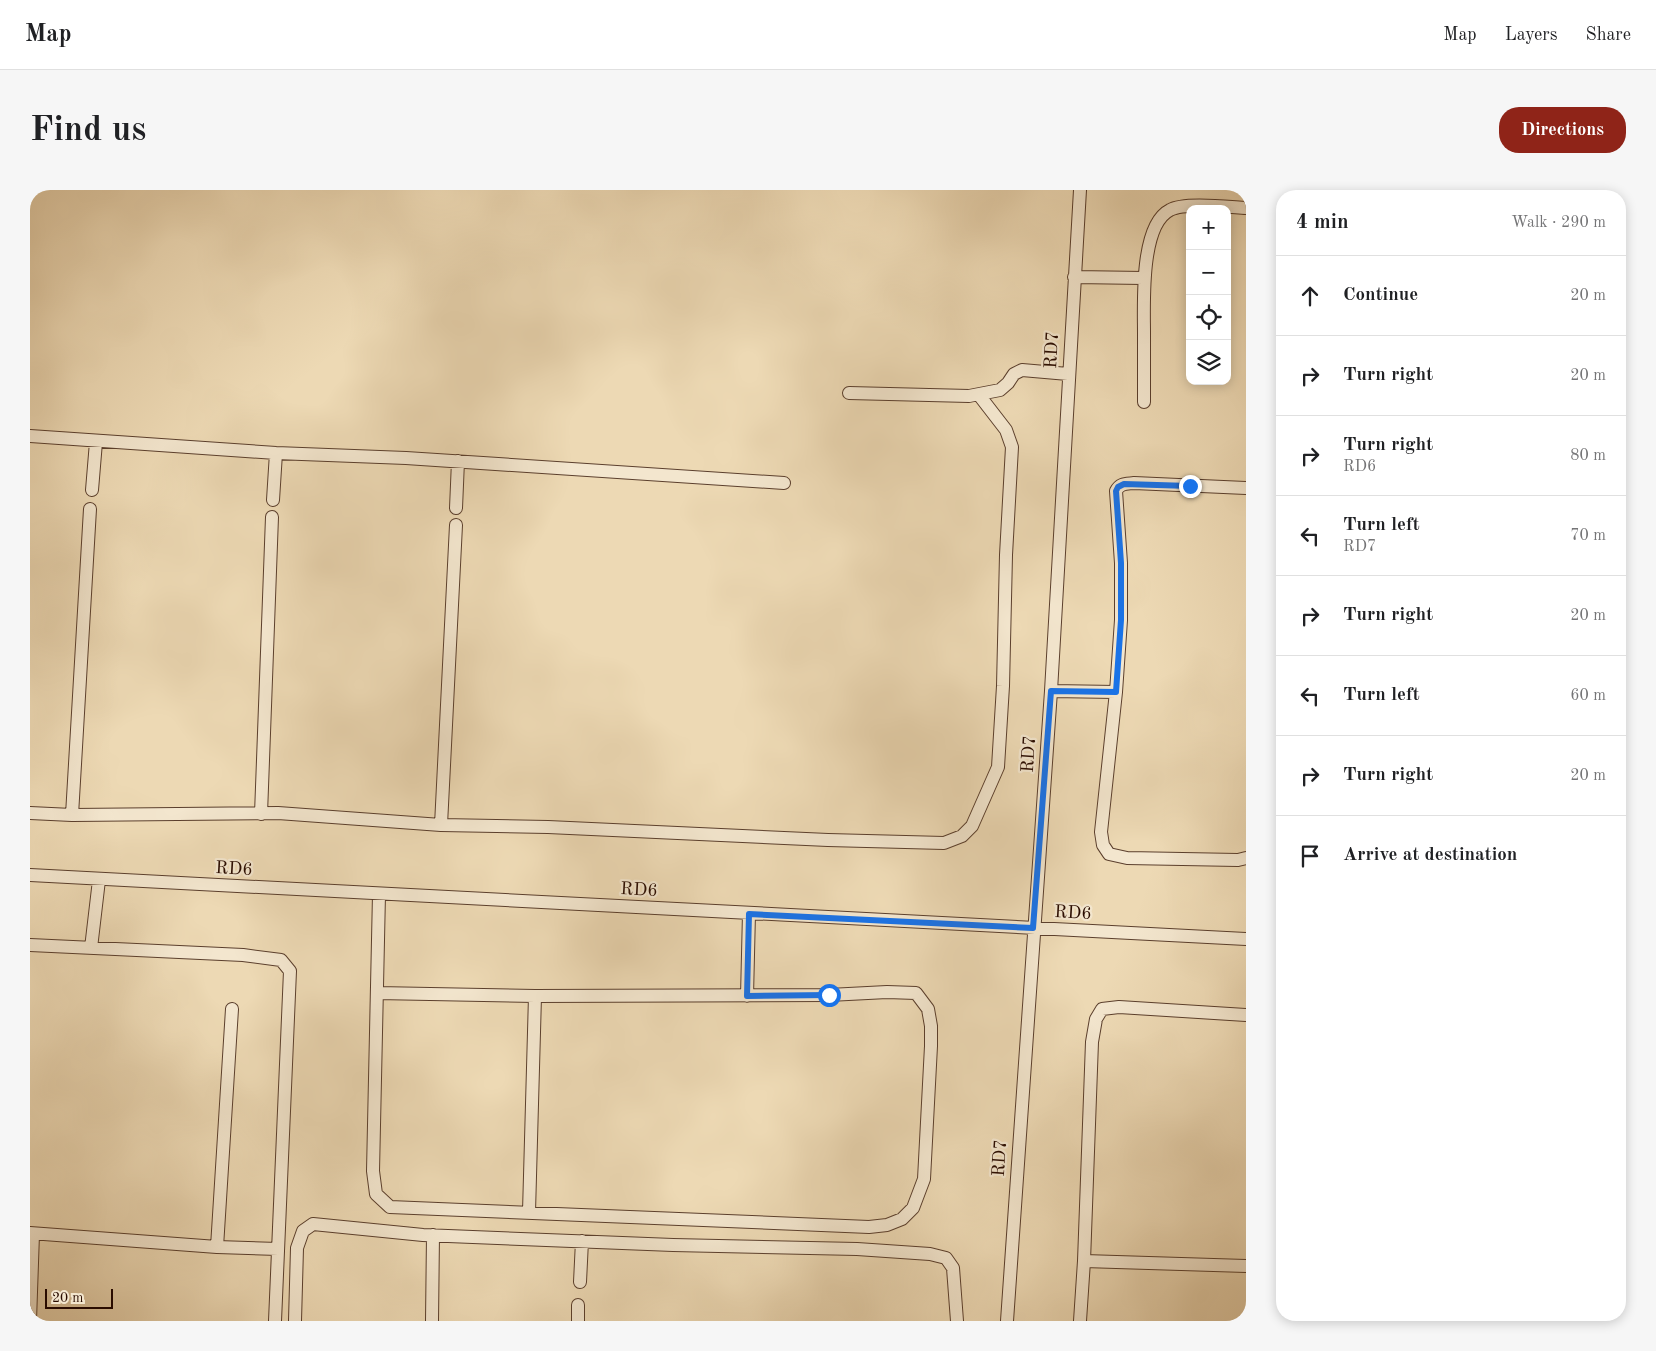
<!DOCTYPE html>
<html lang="en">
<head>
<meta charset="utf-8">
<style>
  :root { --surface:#fff; --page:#f6f6f6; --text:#202124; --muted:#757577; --line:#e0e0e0; --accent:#8f2418 }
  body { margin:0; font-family:"Old Standard TT",serif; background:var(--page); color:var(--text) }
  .controls { position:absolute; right:15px; top:15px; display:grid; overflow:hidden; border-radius:10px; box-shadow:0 2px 12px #0003 }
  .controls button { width:45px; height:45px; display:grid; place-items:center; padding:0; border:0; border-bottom:1px solid var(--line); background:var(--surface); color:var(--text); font:25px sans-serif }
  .scale { position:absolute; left:15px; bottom:12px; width:68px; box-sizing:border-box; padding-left:5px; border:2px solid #2a0c00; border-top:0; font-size:14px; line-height:18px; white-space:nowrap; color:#2a0c00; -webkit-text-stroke:4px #f3e6ce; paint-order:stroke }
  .stop { position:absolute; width:15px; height:15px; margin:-11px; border:4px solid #1a73e8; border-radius:50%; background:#fff }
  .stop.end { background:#1a73e8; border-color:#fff; box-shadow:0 1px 5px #0008 }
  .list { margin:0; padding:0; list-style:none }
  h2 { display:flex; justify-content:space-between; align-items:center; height:65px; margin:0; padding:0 20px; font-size:21px }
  h2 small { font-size:16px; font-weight:400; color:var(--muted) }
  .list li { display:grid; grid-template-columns:32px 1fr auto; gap:15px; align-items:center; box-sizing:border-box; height:80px; padding:0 20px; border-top:1px solid var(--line) }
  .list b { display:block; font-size:19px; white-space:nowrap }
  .list p { margin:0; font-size:16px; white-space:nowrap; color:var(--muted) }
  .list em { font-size:16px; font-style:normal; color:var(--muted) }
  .icon { flex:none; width:28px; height:28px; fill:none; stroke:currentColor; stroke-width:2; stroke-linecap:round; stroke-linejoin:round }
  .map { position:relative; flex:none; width:1216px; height:1131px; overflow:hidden; border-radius:20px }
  header { display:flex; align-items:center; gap:30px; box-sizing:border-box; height:70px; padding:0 25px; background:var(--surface); border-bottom:1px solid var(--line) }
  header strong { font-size:24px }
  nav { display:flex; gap:28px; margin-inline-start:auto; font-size:18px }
  .intro { display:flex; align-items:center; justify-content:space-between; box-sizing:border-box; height:120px; padding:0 30px }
  h1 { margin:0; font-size:35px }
  .button { padding:12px 22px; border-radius:20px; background:var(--accent); color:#fff; font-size:18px; font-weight:700 }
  main { display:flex; gap:30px; padding:0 30px }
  aside { flex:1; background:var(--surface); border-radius:20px; box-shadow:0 2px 12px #0003 }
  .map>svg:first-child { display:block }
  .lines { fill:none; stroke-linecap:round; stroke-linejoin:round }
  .lane-casing { stroke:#5b3f2d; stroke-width:14 }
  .lane { stroke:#f3e6ce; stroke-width:12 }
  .route { stroke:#1a73e8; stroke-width:6 }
  .labels { text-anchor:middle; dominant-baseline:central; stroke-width:4.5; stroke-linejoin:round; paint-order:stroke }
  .street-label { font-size:18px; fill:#2a0c00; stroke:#f3e6ce }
</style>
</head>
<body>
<header>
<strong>Map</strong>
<nav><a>Map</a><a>Layers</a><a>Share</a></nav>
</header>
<div class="intro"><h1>Find us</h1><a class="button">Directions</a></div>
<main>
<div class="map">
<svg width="1216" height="1131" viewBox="0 0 1216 1131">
  <rect width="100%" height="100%" fill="#edd9b4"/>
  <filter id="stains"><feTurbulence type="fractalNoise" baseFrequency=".004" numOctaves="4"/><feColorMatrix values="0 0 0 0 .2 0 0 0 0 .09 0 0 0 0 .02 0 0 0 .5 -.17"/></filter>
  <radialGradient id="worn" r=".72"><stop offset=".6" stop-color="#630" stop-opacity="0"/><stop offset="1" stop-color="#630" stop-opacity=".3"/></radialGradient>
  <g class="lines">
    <g class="lane-casing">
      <path id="lane" d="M1044,87l70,1
        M819,203l120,3 31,-6 8,-7 6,-9 8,-4 46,4
        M1114,212c0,-23 0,-46 0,-69 0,-30 -4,-108 26,-123 14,-8 58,-3 76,-2
        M0,246l246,17 130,5 378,25
        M1216,298l-112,-5c-8,1 -14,0 -18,8l5,72v57l-5,72 -15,140 2,13 6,9 18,4 111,2 8,-2
        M62,300l4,-48
        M243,310l3,-47
        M426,318l2,-47
        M1021,501l65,1
        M0,623l42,2 206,-2 163,12 107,2 280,13 116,3 18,-7 10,-10 26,-59 5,-81 3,-131 6,-108 -6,-17 -27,-35
        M231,624l11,-297
        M42,625l18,-306
        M411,635l15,-300
        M0,685l1216,64
        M0,755l213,10 38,5 9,11 -15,350
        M61,758l8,-68
        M347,803l158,3 294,-1 58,-3 29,1 12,16 3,17v20l-7,133 -11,29 -11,11 -15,6 -18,2 -479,-20 -14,-13 -3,-23 6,-277
        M717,806l2,-83
        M499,1022l6,-216
        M0,1043l187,14 61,2
        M187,1057l15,-238
        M1054,1071l162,5
        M550,1092l2,-41
        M0,1131l3,-87
        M265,1131l2,-73 6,-17 10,-7 110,11 250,10 184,4 73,5 16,4 7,10 4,53
        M402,1131l1,-86
        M548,1131v-16
        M977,1131l44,-630 29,-501
        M1050,1131l4,-60 8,-219 4,-23 6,-10 17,-2 127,8"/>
    </g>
    <use href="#lane" class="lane"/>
  </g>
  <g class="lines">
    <path class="route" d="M799,805l-82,1 2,-82 284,14 18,-237 65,1 5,-72v-57l-5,-72 2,-4 6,-3 66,2"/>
  </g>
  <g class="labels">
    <g class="street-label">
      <text transform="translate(1022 160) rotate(-87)">RD7</text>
      <text transform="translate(999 564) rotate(-86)">RD7</text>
      <text transform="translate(204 679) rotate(3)">RD6</text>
      <text transform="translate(609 700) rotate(3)">RD6</text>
      <text transform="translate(1043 723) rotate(3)">RD6</text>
      <text transform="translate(970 968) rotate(-86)">RD7</text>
    </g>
  </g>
  <rect width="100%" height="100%" filter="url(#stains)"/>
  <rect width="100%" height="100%" fill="url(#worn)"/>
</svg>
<div class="controls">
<button>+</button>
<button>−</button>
<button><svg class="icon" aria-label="locate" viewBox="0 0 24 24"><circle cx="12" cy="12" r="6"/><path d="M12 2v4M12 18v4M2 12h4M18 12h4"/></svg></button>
<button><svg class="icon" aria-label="layers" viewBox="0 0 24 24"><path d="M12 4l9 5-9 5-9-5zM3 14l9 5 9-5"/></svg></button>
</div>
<div class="scale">20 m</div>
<div class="stop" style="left:799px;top:805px"></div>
<div class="stop end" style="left:1160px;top:296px"></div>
</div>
<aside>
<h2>4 min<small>Walk · 290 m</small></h2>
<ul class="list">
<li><svg class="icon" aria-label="ahead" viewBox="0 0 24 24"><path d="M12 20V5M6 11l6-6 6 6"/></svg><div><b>Continue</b></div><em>20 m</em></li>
<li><svg class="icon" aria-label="right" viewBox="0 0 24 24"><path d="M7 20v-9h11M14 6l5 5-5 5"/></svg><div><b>Turn right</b></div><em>20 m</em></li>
<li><svg class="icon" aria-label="right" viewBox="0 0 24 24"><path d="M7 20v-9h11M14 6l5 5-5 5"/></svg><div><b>Turn right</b><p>RD6</p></div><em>80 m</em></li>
<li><svg class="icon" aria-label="left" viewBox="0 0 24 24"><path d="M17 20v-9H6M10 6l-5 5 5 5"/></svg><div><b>Turn left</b><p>RD7</p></div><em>70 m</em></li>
<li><svg class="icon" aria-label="right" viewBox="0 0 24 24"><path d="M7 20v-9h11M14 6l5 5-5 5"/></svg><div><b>Turn right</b></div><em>20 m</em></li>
<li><svg class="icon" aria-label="left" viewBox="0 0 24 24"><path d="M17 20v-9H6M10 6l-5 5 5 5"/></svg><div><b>Turn left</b></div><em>60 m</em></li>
<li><svg class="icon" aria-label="right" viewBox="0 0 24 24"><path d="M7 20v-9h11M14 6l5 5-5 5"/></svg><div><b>Turn right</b></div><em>20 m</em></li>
<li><svg class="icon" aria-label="arrive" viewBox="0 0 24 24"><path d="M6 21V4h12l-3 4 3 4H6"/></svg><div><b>Arrive at destination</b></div></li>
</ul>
</aside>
</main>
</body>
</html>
